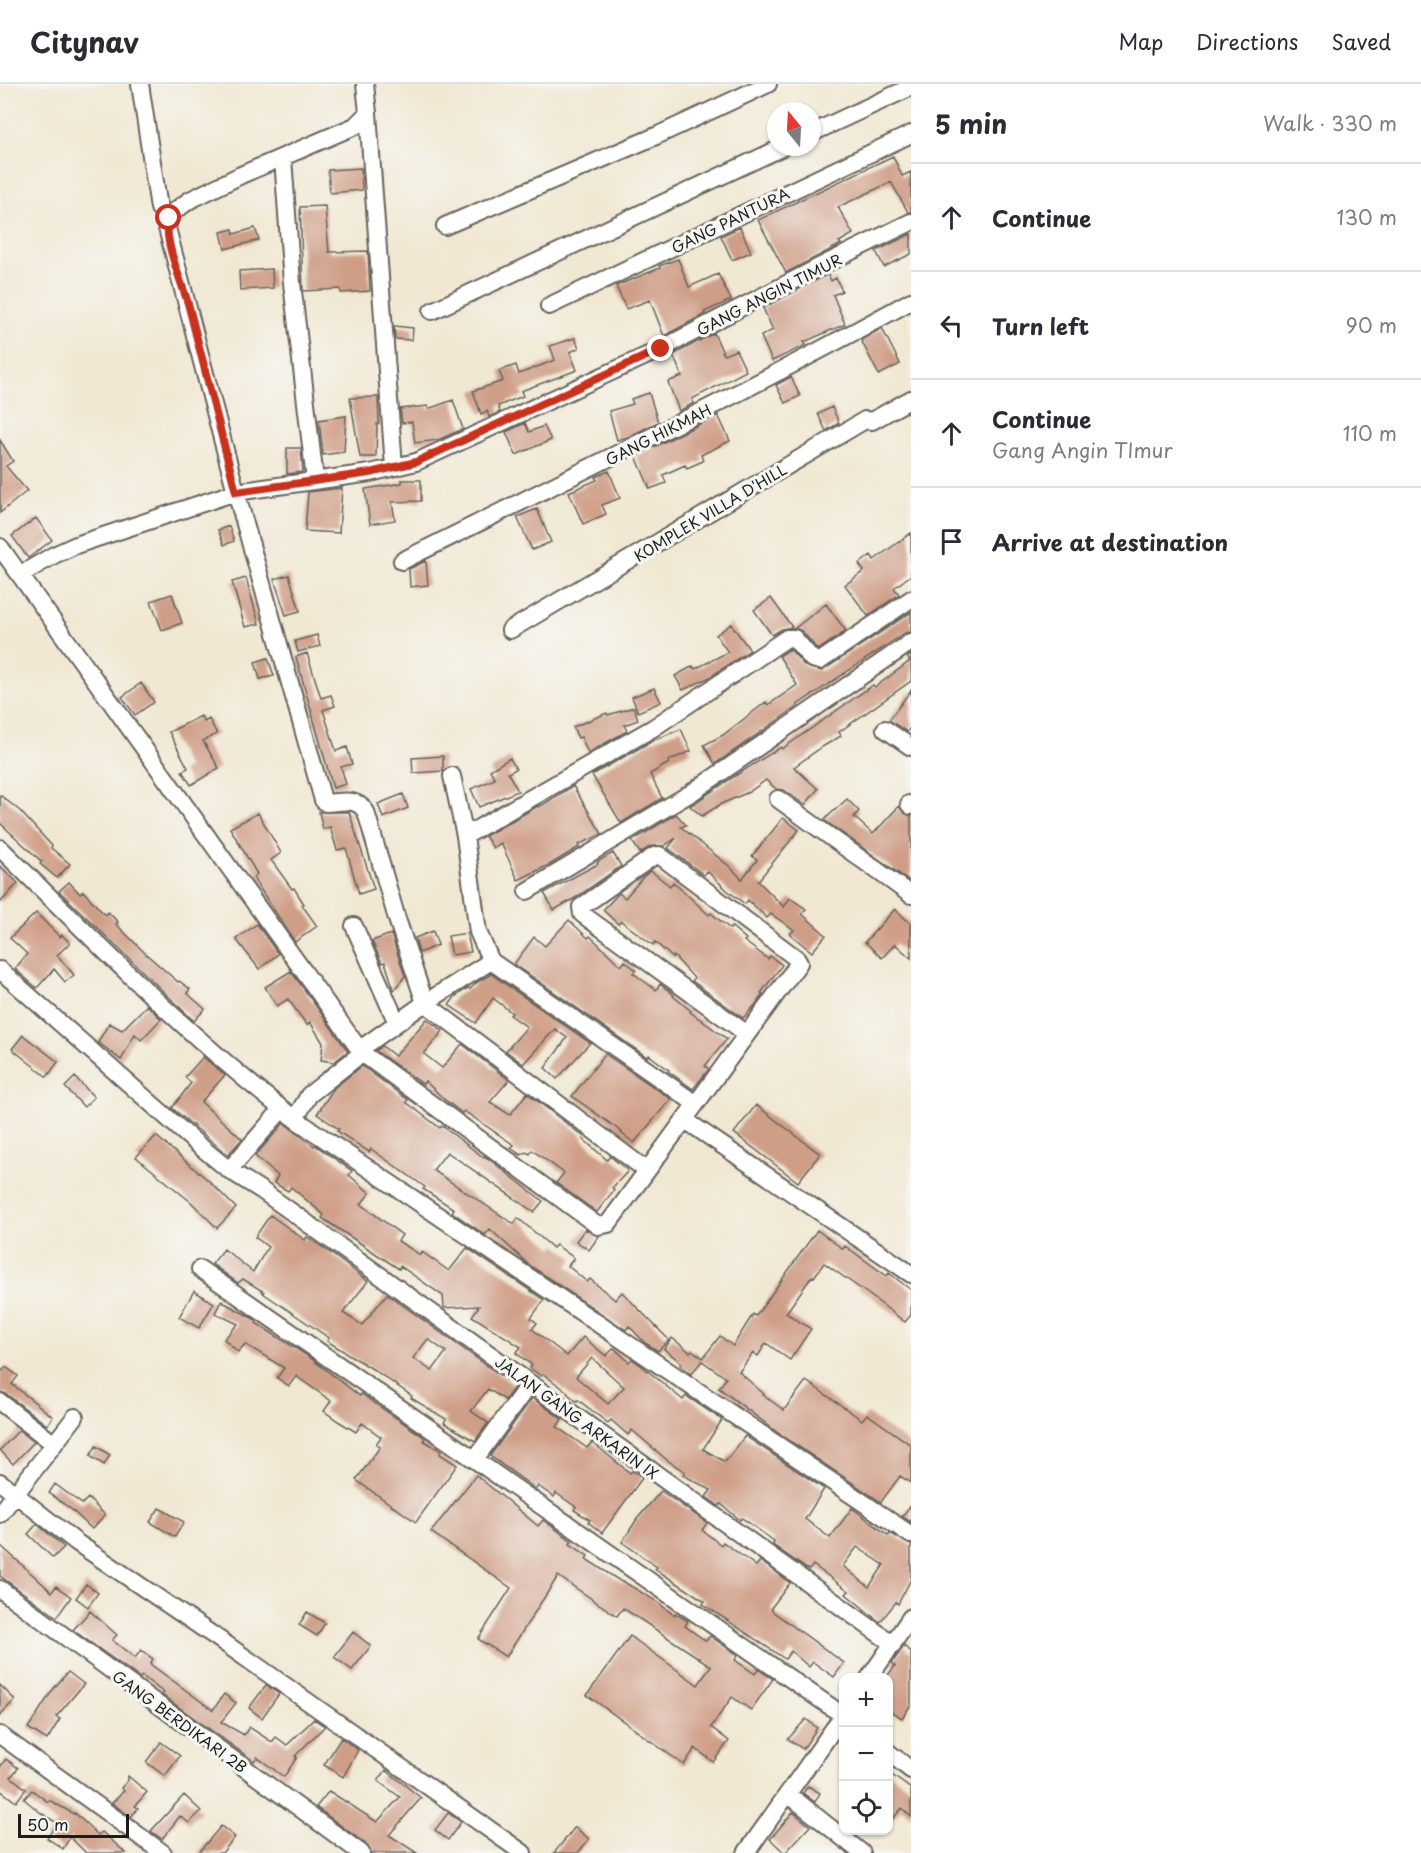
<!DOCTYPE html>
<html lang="en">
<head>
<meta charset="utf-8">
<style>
  :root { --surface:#fff; --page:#f2f2f3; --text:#2b2b33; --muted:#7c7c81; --line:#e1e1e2 }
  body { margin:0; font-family:"Playpen Sans",sans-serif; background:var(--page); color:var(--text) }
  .controls { position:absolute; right:18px; bottom:18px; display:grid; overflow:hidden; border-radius:12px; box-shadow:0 2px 4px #0004 }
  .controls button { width:54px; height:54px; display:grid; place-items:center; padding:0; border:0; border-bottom:2px solid var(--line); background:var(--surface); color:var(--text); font:30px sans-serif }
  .compass { position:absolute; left:767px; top:18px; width:54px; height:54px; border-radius:50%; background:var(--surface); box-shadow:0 2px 4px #0004; rotate:342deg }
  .scale { position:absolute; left:18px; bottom:15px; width:111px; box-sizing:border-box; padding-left:6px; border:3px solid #1c1c1c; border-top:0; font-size:16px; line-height:21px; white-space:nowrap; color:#1c1c1c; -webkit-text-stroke:4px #f6f6f2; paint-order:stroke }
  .stop { position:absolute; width:18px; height:18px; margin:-14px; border:4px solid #c8321e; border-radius:50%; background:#fff }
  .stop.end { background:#c8321e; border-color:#fff; box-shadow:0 2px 6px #0008 }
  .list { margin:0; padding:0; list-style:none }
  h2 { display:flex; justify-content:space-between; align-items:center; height:78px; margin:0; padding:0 24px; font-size:26px }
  h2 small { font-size:20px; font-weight:400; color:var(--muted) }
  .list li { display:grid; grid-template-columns:39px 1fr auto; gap:18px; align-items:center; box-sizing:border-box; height:108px; padding:0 24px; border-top:2px solid var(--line) }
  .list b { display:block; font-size:22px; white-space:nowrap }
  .list p { margin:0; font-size:20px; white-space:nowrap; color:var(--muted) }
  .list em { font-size:20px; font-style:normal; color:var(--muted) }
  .icon { flex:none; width:33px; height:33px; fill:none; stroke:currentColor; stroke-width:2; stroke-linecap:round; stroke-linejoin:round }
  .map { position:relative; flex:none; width:911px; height:1769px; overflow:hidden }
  header { display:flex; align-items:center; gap:36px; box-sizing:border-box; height:84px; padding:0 30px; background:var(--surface); border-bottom:2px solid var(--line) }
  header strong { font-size:28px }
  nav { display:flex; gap:33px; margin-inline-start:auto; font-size:21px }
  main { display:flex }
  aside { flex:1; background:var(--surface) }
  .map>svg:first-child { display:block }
  .building { fill:#cf9e87; fill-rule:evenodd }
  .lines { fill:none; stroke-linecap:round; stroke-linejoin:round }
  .street-casing { stroke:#67635c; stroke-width:20 }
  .street { stroke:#fff; stroke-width:16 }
  .route { stroke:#c8321e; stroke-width:8 }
  .labels { text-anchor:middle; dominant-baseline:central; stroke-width:6; stroke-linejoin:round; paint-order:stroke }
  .street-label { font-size:15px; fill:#1c1c1c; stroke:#f6f6f2 }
</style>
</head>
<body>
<header>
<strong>Citynav</strong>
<nav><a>Map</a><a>Directions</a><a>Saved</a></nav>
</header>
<main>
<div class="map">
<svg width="911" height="1769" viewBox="0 0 911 1769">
  <rect width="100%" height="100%" fill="#f6f6f2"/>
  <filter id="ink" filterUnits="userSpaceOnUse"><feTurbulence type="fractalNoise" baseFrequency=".0167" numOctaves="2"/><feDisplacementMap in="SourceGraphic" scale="12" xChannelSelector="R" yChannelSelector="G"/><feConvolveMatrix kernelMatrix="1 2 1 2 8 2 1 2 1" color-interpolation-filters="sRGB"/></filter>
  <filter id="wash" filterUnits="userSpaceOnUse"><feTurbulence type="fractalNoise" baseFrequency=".008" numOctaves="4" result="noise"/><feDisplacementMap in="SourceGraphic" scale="24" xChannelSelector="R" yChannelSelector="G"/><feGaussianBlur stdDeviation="1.35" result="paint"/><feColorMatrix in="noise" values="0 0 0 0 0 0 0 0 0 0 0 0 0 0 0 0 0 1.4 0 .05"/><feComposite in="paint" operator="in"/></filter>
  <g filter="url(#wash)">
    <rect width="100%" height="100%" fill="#f1e8d3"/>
    <g id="blocks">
      <path class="building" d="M893,72l9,20 9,-4v40h-3l-17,-30 -53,25 15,27 -14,8 2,2 -55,29 -28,-53z
        M361,84l1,22 -32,3 -2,-23z
        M325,122l4,46 39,-1 2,40 -29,2 -1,-4 -37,2 -3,-84z
        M740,143l11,25 -19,8 -11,-24z
        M255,144l4,12 -34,9 -4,-17 12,-3 1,5z
        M911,150v20l-27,13 -8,-16z
        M678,175l11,28 29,-13 13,26 -27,12 1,2 -41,22 -14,-36 -24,9 -10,-23 44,-18 -1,-2z
        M272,185l1,19 -33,2 -1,-19z
        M828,190l3,7 5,-3 6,13 -9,4 12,29 -41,18 2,3 -34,16 -11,-25 12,-6 -10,-22z
        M394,242l19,2 -1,12 -17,-1z
        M882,244l18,36 -21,11 -18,-35z
        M714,249l10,22 12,-5 10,21 -54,28 2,4 -15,8 -11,-29 14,-6 -9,-21z
        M575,254l4,10 -9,4 7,18 -56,21 2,5 -25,10 2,6 -11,5 -2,-6 -6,3 -8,-23 30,-10 -4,-10 17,-6 3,9 36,-14 -5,-14z
        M791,293l9,19 -15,7 -9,-18z
        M649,309l9,29 -30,15 -11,3 -8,-29 24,-7 -2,-5z
        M378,313l1,27h-2l-1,33h-16l-10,-59z
        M453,316l10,29 -25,11 -23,3 -3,-21 -10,1 -2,-14 28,-3v3z
        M832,323l7,16 -13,8 -8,-17z
        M718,331l12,26 -29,14 2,6 -16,7 -2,-3 -22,10 3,8 -16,6 -14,-33z
        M346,332l-2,36 -21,3 -4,-35z
        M525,339l4,9 15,-6 7,14 -35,15 -10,-23z
        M0,356l13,21 -7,5 21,25 -27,22z
        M287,364h14l2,24 -16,2z
        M609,387l11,27 -18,7 4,9 -23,10 -14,-32 28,-12 -2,-3z
        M402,396h19v21l-29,1 3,18 -25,4 -5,-35 37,-6z
        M342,404l-3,45 -34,-2 3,-39z
        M537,425l14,33 -19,8 -15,-33z
        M36,434l16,22 -24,18 -16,-22z
        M229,442l5,15 -10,4 -6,-15z
        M911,449v42l-17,13 5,6 -31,22 -23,-31 19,-14 -5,-7 12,-9 3,5z
        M426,477l2,24 -18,2 -1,-18z
        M289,491l11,36 -14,4 -12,-36z
        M246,494l13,46 -14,3 -13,-45z
        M172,510l10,29 -20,7 -11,-29z
        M771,514l21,29 -10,2 -10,6 -18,-25z
        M826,520l20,27 -28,19 -16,-19 -7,-3z
        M911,528v20l-6,1 -108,72 1,1 -83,58 -11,-19 19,-10 43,-33 2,3 29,-20 -18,-29 11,-7 15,17 17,5z
        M731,540l19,26 -40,27 -27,13 -8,-14 18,-10 2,3 33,-17 -12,-17z
        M317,551l3,11 -22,6 -3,-11z
        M307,569l14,45 10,-3 4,11 -12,4 13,41 11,-4 5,17 -11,3 5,17 -13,4 -37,-131z
        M911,571v26l-72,51 2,4 -19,11 -28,20 24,22 -13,16 -21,-15 -8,-1 -10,-9 -17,12 -28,12 -19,12 -12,-10 45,-30 46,-29 1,2 91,-64 2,2 35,-26 -3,-4z
        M268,574l6,18 -14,3 -5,-17z
        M141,599l13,19 -19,13 -13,-18z
        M654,604l7,14 -23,10 -6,-15z
        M911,606v37l-4,5 -18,-12z
        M634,623l4,13 -14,5 3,6 -39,22 -7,-16 -3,1 -5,-11 34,-14 1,2z
        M201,632l3,6 5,-3 8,15 -14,7 16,27 -28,17 -9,-14 6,-3 -19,-36z
        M681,645l10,22 -23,10 1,2 -19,11 12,24 -41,25 -29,-48 60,-34z
        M443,672v15l-30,2 -1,-15z
        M510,674l6,11 -8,4 10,18 -39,16 -8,-18 24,-10 -5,-9z
        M573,702l29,48 -24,11 1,2 -28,17 -33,16 -17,-37 -8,5 -8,-12 53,-30 1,1z
        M403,710l5,14 -25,10 -5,-14z
        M0,711l20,16 32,35 -1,2 19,16 -13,14 -17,-14 2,-2 -42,-39z
        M847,715l12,12 -5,6 19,17 26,-28 5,7 7,3v66l-87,-62z
        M319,728h30l25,77 -15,5 -13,-46 -9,2 -7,-23 -7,2z
        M258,729l23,40 -10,7 21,29 2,-1 10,16 -2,1 15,21 -22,16 -42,-64 4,-4 -27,-46z
        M676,730l10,11 -5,2 48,39 13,13 15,-19 -5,-4 31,-38 16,12 -41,51 26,26 6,-9 16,11 -4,5 24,21 -14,17 -22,-18 4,-4 -23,-16 -4,4 -19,-18 -3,4 -17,-13 -21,-20 -3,4 -36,-27 8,-10 -12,8h-13l-11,7 -8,-12z
        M613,769l8,13 -46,32 -21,12 -10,-17 54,-29 -1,-2z
        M0,782l18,17 -18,20z
        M651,787l19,15 3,-4 36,33 2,-2 19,16 2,-2 14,12 -2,2 24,18 2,-3 12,9 -21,28 2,1 -7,10 -13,14 -48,-35 -3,-2 2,-3 -20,-22 -1,2 -18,-16 -2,3 -32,-24 -3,3 -15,-14 16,-17 6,5 19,-22z
        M69,798l11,12 3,-3 22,24 3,-3 10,10 -2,2 30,30 32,28 1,-1 11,8 -3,4 18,16 -11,12 -135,-130z
        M895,825l16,15v34l-16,-14 -13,14 -17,-16z
        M36,829l24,24 2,-2 8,8 -13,12 17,20 -9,7 -11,-13 -17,19 -22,-19 12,-15 -17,-16z
        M569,836l19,18 2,-2 31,30 4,-5 11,9 -3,3 23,17 4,-6 14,11 -1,1 18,15 -1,1 37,27 -22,27 4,3 -16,20 -25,-18 1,-1 -20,-15 -2,2 -133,-93 20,-27 11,9z
        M257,840l21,30 -19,15 -23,-30z
        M433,847l5,14 -19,8 -4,-15z
        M467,849l4,19 -19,3 -4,-19z
        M391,850l14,42 -11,14 -9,-28 -3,1 -10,-22z
        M291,887l57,80 -14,11 -13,-2 2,-17 -13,-21 -3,3 -19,-26 -11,7 -12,-19z
        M491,890l99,69 -33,36 -12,-11 22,-30 -12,-9 -32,35 -17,-13 21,-24 -17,-12 2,-2 -19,-15 -17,25 -27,-18 6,-8 13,-9 2,1 6,-6z
        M147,921l14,14 -20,21 -6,-6 -14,26 -23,-18 11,-19 13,7z
        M427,935l16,12 -19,23 18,14 20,-24 47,36 -19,22 20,13 17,-22 57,44 -1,2 24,21 3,-4 18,15 -16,17 2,2 -17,22 -41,-29 8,-10 -32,-23 -2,4 -4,-2 -5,3 -10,-7 3,-3 -50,-34 -2,2 -18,-14 -19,-18 -2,3 -47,-33 6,-5 13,10z
        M23,951l35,27 -11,15 -35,-28z
        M605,970l66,45 -37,44 -13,-10 1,-1 -50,-36z
        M203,973l22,18 -24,27 41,37 -14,16 -56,-47 19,-25 -6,-6z
        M362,982l46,34 -2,2 34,26 2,-2 41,31 1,-1 5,3 54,42 -9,11 -87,-60 -14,18 81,54 4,-6 35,30 3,-3 18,13 -6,8 19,16 3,-3 25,21 7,-8 47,48 -11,11 -13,-8 -16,-17 -3,4 -98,-66 -38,-35 -5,6 -33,-23 2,-3 -31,-20 2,-2 -54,-38 -2,3 -32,-21 2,-2 -22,-15 17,-26z
        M75,993l19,20 -10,10 -19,-20z
        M756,1021l64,49 -22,28 -64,-49z
        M284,1039l30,23 1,-1 37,26 -3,4 21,18 -9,11 41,31 -4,6 22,14 2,-3 27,19 18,-23 77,52 -13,18 6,5 -5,6 35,27 16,-19 23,19 8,-8 15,14 3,-3 11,8 40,33 3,-4 36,24 -19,29 22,13 20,-26 79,53 -19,30 25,19 22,-30 36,27 2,-2 21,12v34l-13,25 -2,-2 -16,20 -34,-28 3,-3 -36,-26 -4,5 -5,-3 -31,-22 1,-4 -32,-23 -2,2 -19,-16 -2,2 -13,-9 5,-7 -28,-15 2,-3 -18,-12 -35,-30 -4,5 -17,-15 -3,3 -30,-23 -2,1 -9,-8 1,-1 -25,-18 -2,2 -11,-8 2,-3 -16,-12 5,-6 -49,-31 7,-10 -35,2 -1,-12 -43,-30 -1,3 -77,-51 2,-3 -33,-28 -3,4 -14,-8 4,-7 -23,-20zM592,1274l32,29 -16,17 -32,-27zM857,1463l27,18 -15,22 -26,-21z
        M156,1052l53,45 27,27 -19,20 -26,-26 -55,-45z
        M270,1131l35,25 2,-3 15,10 46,34 -25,32 19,12 25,-31 128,92 -10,14 -17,-11 -17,22 17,12 -13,18 -31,-18 2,-4 -35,-21 1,-2 -38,-26 -47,-29 2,-3 -66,-45 1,-1 -21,-13 -5,4 -26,-19 12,-15 29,23 15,-25 -13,-10zM428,1255l18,13 -14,19 -19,-13z
        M585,1145l14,7 -10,14 -13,-9z
        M817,1146l26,19 2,-3 42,30 2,-3 22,17v25l-6,7 -37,-28 -44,-31 -10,14 -2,-1 -26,37 25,16 -21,31 -24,-17 -8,13 -5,-3 -14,19 25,22 -1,1 21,15 22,-29 56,39 5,-6 44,31v38l-11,-7 -19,26 -104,-70 -58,-44 7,-10 -24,-17 -11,13 -11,-9 2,-2 -18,-14 8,-11 18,14 2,-2 11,8 17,-22 13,10 20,-32 3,2z
        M194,1207l20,12 -15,25 -20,-11z
        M221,1217l33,18 3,2 -1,2 53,34 51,39 1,-2 64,44 -2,2 18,11 -1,3 17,11 -41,57 -60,-42 24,-33 -4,-3 5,-7 -19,-14 -6,9 -18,-11 -14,-10 7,-10 -35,-25 -7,10 -12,-8 7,-10 -39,-24 -7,8 -14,-13 14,-15 -23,-11z
        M6,1283l12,9 -6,8 41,33 -6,8 -41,-31 -6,-2v-19z
        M532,1314l30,21 -5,8 30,21 5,-6 38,31 2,-2 11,6 -41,56 -14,-11 2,-2 -16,-10 2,-3 -20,-14 -2,4 -16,-11 -2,3 -46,-33z
        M19,1346l15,12 -21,22 -13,-14z
        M96,1362l14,9 -6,10 -14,-9z
        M476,1391l62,51 5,-6 29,21 -2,3 18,12 -2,3 37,24 1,-1 32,19 18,14 1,-2 13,8 -3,5 21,15 4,-5 13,9 15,10 -3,5 20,14 3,-5 15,10 -22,31 -19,-13 -21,30 18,14 -16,21 -18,-14 -11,17 -97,-70 43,-59 68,49 13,-19 -88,-58 -6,8 -59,-40 -52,81 -28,-18 33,-51 -80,-56z
        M55,1400l27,20 6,-6 17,17 -13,14 -20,-19 -23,-17z
        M661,1407l46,32 -5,7 19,15 2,-3 33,24 4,-5 30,22 -19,25 1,3 72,52 -10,14 -21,-15 -4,5 -18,-16 -6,8 -82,-55 2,-3 -50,-32 2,-2 -35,-25 15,-23z
        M911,1421v17l-9,-6z
        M159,1424l25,14 -9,15 -25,-15z
        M37,1440l27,23 -11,11 -25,-24z
        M0,1461l52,47 4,-6 15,11 -14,20 -57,-41z
        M86,1500l12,9 -10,14 -12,-9z
        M90,1527l27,24 -5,5 23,18 6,-8 12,9 -3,5 63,46 11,-16 12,9 -15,19 23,13 5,-8 23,15 4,-5 11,8 27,-26 11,7 -30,30 2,1 -13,20 -27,-20 -3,4 -92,-66 2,-2 -22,-17 -2,2 -67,-48z
        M307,1528l18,11 -8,13 -18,-11z
        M353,1548l18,14 -19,24 -18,-13z
        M904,1562l7,6v53l-9,13 -14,-8v-35l7,-9 -3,-3z
        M68,1588l16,12 -28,33 4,2 -13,21 -19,-12 26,-40z
        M0,1601l15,15 -15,15z
        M266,1601l13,9 -17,24 -13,-10z
        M806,1635l11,9 -14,21 -15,-10z
        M341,1654l17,12 -15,27 -19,-12z
        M161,1658l19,14 -15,20 -19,-14z
        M6,1675l12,9 -7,9 15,12 -10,13 -16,-12v-23z
        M386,1686l35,28 -32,37 28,18h-46l-4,-8 -51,-38 13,-16 48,31 23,-25 -22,-16z
        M888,1688l23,17v28l-9,-9 -14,16z
        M128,1692l19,16 -12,14 3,2 -7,9 -19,-14 12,-12 -3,-3 7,-8z
        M808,1702l12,7 -5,9 -12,-9z
        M32,1706l16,12 1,-2 25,14 1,-1 23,22 4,-3 24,21h-40l-16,-16 -7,12 -16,-11 10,-15 -16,-10 -17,-14z
        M184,1711l17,16 -12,12 -9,-7 -18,23 -11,-8z
        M793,1728l17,14 -25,27 -15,-14z
        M448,1729l13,9 -13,18 -13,-10z
        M221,1742l14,11 -13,16h-24z
        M575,1743l14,12 -11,14h-24z"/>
    </g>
  </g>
  <g filter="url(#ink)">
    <use href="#blocks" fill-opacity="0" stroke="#67635c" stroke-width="1.5"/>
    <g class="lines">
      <g class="street-casing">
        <path id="street" d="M140,0l19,124 10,10
          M368,29l26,354
          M812,49l99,-46
          M283,74l9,125 23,197
          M445,142l211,-90 112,-52
          M549,222l362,-172
          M432,227l351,-164
          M0,463l20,28
          M402,477c170,-85 342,-168 509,-260
          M510,546l355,-210 7,1 39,-22
          M885,645l26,18
          M452,692l13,60 13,96 13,29 205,143
          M778,715l133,96
          M909,720l2,2
          M465,752l188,-108 134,-90h7l18,21 8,2 91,-62
          M0,764c95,93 189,190 295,271l616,416
          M527,807l164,-98 220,-151
          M354,842l43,97
          M491,877l-66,42 221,167
          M0,886l196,173 33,27 32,20 632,454
          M747,950l-165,-120 -1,-7 73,-51 5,-1 137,103 3,5 -191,261 -10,2 -236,-173 -342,-478 34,-20 22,-10 160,-53 134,-19 46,-11 245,-113 156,-81 94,-46
          M359,966l66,-47 -28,-84 -31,-107c-9,-15 -24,-10 -40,-9l-3,-3 -87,-308 -69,-264 2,-10 4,-6 17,-12 51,-25 114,-49 13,-13 -3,-29
          M295,1035l14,-24 53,-42
          M685,1036l226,154
          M229,1086l53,-61
          M200,1185l644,447
          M0,1318l53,41
          M475,1375l55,-76
          M0,1398l76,60 147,100 300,211
          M0,1430l75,-97
          M0,1505l361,264
          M869,1594l42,-61
          M0,1651l163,118
          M888,1668l23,18
          M788,1710l74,59
          M746,1769l98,-139"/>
      </g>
      <use href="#street" class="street"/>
    </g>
  </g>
  <g class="lines" filter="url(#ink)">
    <path class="route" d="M169,134c-7,22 14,66 20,89 16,62 31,123 47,185l134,-19 46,-11 245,-113"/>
  </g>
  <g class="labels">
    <g class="street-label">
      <text transform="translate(730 136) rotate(-26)">GANG PANTURA</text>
      <text transform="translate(769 210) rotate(-27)">GANG ANGIN TIMUR</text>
      <text transform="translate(658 350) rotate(-27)">GANG HIKMAH</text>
      <text transform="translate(710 428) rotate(-31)">KOMPLEK VILLA D'HILL</text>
      <text transform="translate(577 1333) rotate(36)">JALAN GANG ARKARIN IX</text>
      <text transform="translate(180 1637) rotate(36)">GANG BERDIKARI 2B</text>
    </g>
  </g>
</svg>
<div class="controls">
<button>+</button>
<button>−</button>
<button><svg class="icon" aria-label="locate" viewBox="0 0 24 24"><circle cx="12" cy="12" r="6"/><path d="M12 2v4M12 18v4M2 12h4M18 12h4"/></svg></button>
</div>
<svg class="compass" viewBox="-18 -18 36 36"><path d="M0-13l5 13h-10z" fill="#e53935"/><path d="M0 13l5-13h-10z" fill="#7c7c81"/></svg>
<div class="scale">50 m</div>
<div class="stop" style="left:169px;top:134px"></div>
<div class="stop end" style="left:661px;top:265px"></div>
</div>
<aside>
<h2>5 min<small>Walk · 330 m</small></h2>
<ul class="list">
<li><svg class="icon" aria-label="ahead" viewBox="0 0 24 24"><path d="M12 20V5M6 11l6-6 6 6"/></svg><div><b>Continue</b></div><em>130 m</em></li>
<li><svg class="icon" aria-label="left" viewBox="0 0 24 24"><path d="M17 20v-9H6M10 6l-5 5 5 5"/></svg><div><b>Turn left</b></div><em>90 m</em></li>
<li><svg class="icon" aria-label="ahead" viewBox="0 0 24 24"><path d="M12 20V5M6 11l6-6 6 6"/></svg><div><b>Continue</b><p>Gang Angin TImur</p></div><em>110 m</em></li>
<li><svg class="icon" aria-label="arrive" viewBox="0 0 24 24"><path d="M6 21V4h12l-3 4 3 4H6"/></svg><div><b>Arrive at destination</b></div></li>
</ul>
</aside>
</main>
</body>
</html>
